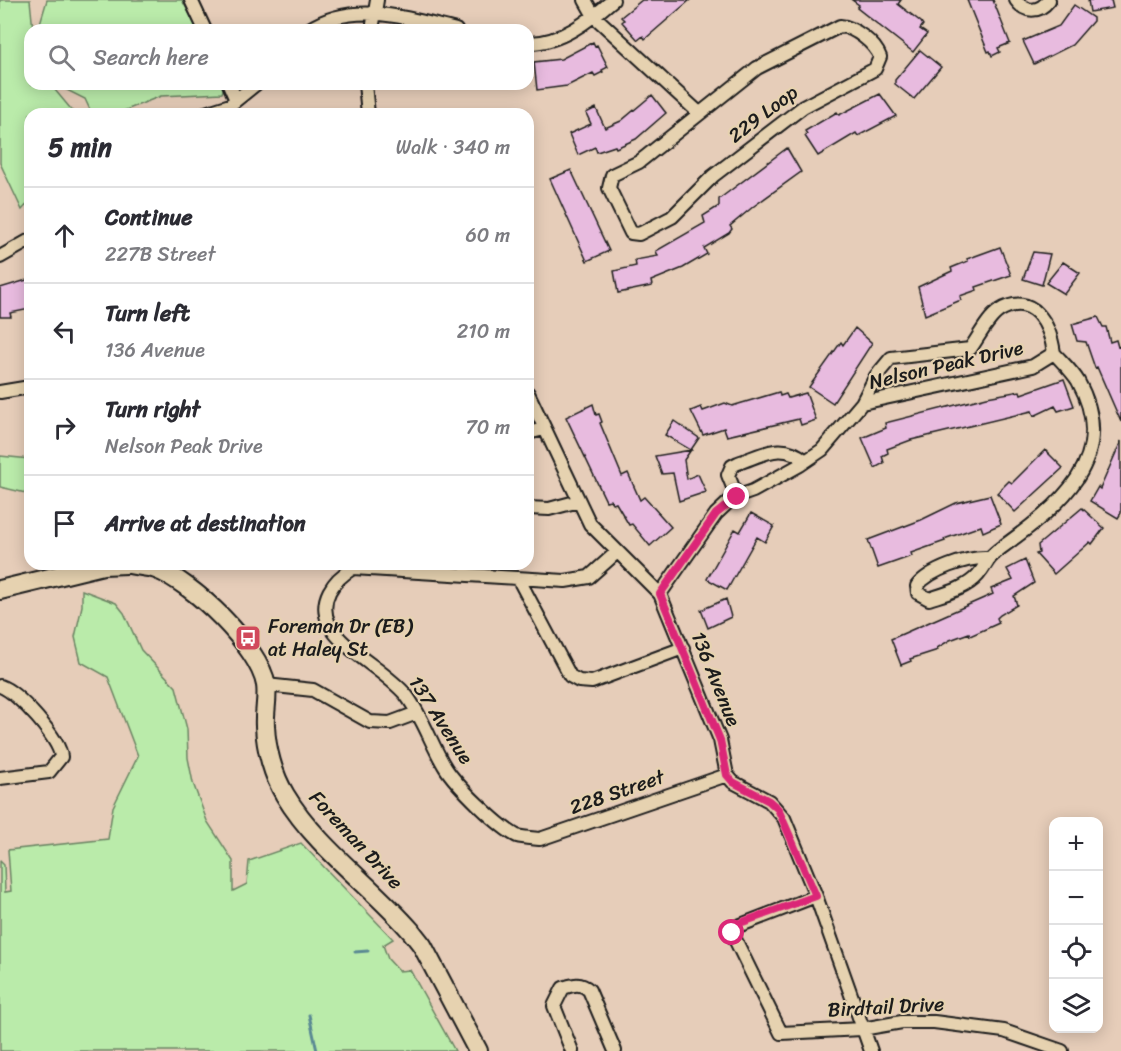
<!DOCTYPE html>
<html lang="en">
<head>
<meta charset="utf-8">
<style>
  :root { --surface:#fff; --page:#f7f7f7; --text:#2b2b33; --muted:#7c7c81; --line:#e1e1e2 }
  body { margin:0; font-family:Sriracha,sans-serif; background:var(--page); color:var(--text) }
  .controls { position:absolute; right:18px; bottom:18px; display:grid; overflow:hidden; border-radius:12px; box-shadow:0 3px 15px #0003 }
  .controls button { width:54px; height:54px; display:grid; place-items:center; padding:0; border:0; border-bottom:2px solid var(--line); background:var(--surface); color:var(--text); font:30px sans-serif }
  .stop { position:absolute; width:18px; height:18px; margin:-14px; border:4px solid #db2777; border-radius:50%; background:#fff }
  .stop.end { background:#db2777; border-color:#fff; box-shadow:0 2px 6px #0008 }
  .list { margin:0; padding:0; list-style:none }
  h2 { display:flex; justify-content:space-between; align-items:center; height:78px; margin:0; padding:0 24px; font-size:26px }
  h2 small { font-size:20px; font-weight:400; color:var(--muted) }
  .list li { display:grid; grid-template-columns:39px 1fr auto; gap:18px; align-items:center; box-sizing:border-box; height:96px; padding:0 24px; border-top:2px solid var(--line) }
  .list b { display:block; font-size:22px; white-space:nowrap }
  .list p { margin:0; font-size:20px; white-space:nowrap; color:var(--muted) }
  .list em { font-size:20px; font-style:normal; color:var(--muted) }
  .icon { flex:none; width:33px; height:33px; fill:none; stroke:currentColor; stroke-width:2; stroke-linecap:round; stroke-linejoin:round }
  .map { position:relative; flex:none; width:1121px; height:1051px; overflow:hidden }
  .search { position:absolute; background:var(--surface); box-shadow:0 3px 15px #0003; left:24px; top:24px; width:510px; height:66px; display:flex; align-items:center; gap:15px; box-sizing:border-box; padding:0 21px; border-radius:18px; color:var(--muted); font-size:22px }
  .panel { position:absolute; background:var(--surface); box-shadow:0 3px 15px #0003; left:24px; top:108px; width:510px; height:462px; border-radius:18px }
  .map>svg:first-child { display:block }
  .green { fill:#baebaa; stroke:#6b8463; stroke-width:1.5 }
  .lines { fill:none; stroke-linecap:round; stroke-linejoin:round }
  .stream { stroke:#5a8993; stroke-width:3 }
  .building { fill:#e8bbdf; stroke:#1c1c1c; stroke-width:1.5 }
  .street-casing { stroke:#1c1c1c; stroke-width:16 }
  .secondary-casing { stroke:#1c1c1c; stroke-width:22 }
  .street { stroke:#e6d2b0; stroke-width:12 }
  .secondary { stroke:#e6d2b0; stroke-width:18 }
  .route { stroke:#db2777; stroke-width:8 }
  .labels { text-anchor:middle; dominant-baseline:central; stroke-width:4.5; stroke-linejoin:round; paint-order:stroke }
  .street-label { font-size:20px; fill:#1c1c1c; stroke:#e6d2b0 }
  .poi-label { font-size:20px; fill:#1c1c1c; stroke:#e6d2b0; text-anchor:start }
</style>
</head>
<body>
<div class="map">
<svg width="1121" height="1051" viewBox="0 0 1121 1051">
  <rect width="100%" height="100%" fill="#e6cdb9"/>
  <filter id="ink" filterUnits="userSpaceOnUse"><feTurbulence type="fractalNoise" baseFrequency=".0167" numOctaves="2"/><feDisplacementMap in="SourceGraphic" scale="12" xChannelSelector="R" yChannelSelector="G"/><feConvolveMatrix kernelMatrix="1 2 1 2 8 2 1 2 1" color-interpolation-filters="sRGB"/></filter>
  <g filter="url(#ink)">
    <path class="green" d="M0,0h30l3,30h-3v54h20l25,30h-45v87l-8,9 -22,-47z
      M47,0h135l16,30h-160z
      M55,84h170l-3,9 -61,3 -45,18h-24l-7,-15z
      M0,456l30,3v35l-30,-7z
      M82,590l34,13 8,10 17,37 35,37 11,42 1,29 5,25 14,38 26,40v30l14,-7 2,-23 52,-18 92,96 -10,6 5,14 11,12 11,-1 45,81h-455v-190l4,4 1,27 6,-1 -3,-41 100,-11 5,-32 25,-51 -30,-79 -27,-15 -6,-25 7,-31z"/>
    <g class="lines">
      <path class="stream" d="M355,952l13,-1
        M309,1015l8,36"/>
    </g>
    <path class="building" d="M642,0h48l-45,39 -2,-3 -5,4 -16,-18 2,-2 -3,-3z
      M852,0h49l-3,4 23,18 2,3 -3,4 7,5 -14,18 -56,-44 2,-3z
      M967,0h26l17,43 -12,5 2,4 -8,4 -2,-5 -2,1z
      M1088,0h23l2,8 -23,4z
      M1074,5l19,13v3l-21,24 -38,19 -11,-23 36,-15z
      M593,42l2,4 2,-1 11,22 -6,3 1,2 -8,4 -2,-3 -26,13 -30,4 -3,-28 27,-3z
      M920,50l21,17 -27,32 -19,-15v-4z
      M880,94l16,22 -38,20 -2,-3 -38,23 -13,-20 2,-2 -2,-3 32,-19 2,3z
      M652,95l14,18 -30,26 -20,9 -1,-2 -18,6 -2,-5 -17,8 -9,-21 22,-10 -5,-11 10,-5 9,20 16,-7z
      M787,148l14,24 -47,34 -24,20 2,3 -3,4 -25,15 3,6 -24,14 -32,13 1,5 -34,7 -4,-22 22,-5 -1,-6 23,-4 -2,-5 49,-28 -2,-7 16,-10v-7z
      M571,170l38,81 -22,10 -37,-82z
      M1000,247l11,28 -35,12 1,3 -17,6 1,4 -36,15 -7,-28 34,-16 -1,-3 17,-7 -1,-2z
      M1033,252l17,2 -8,31 -19,-6z
      M1063,262l17,11 -16,21 -18,-11z
      M30,279v30l-20,4 1,4h-11v-29z
      M1098,317l5,10h3l4,15 6,-2 2,7 3,-1v76l-24,-55 -2,1 -9,-26 -9,-1 -5,-17z
      M855,328l17,15 -39,60 -24,-16 32,-45 2,3z
      M1064,379l10,27 -16,5 -3,-5 -21,10 -2,-5 -121,29 -24,9 1,4 -6,3 2,7 -9,5 -13,-30 24,-10 -1,-5 102,-26 33,-6 1,3z
      M779,392l1,4 6,-2 2,4 18,-5 10,27 -15,5 -2,-6 -72,17 -3,-8 -21,7 -12,-24 10,-4 2,4 22,-8 7,3z
      M593,404l3,11 3,-1 3,8 -2,1 22,53 6,-3 12,27 4,-3 27,30 -21,19 -18,-22 -3,1 -13,-22 -3,1 -3,-4 -4,1 -40,-84z
      M674,421l25,17 -15,22 3,19 11,-5 8,18 -27,9 -6,-28 -11,1 -7,-18 36,-6 -26,-15z
      M1121,441v72l-3,5 -28,-17 8,-14 2,2z
      M1045,450l18,18 -48,44 -18,-19 12,-12 3,2z
      M990,495l11,29 -18,8 -2,-6 -37,13 1,2 -34,12 1,3 -34,12 -10,-28 53,-20 35,-17z
      M1082,508l22,20 -12,16 -2,-2 -36,32 -18,-20 3,-1 -1,-8z
      M751,513l23,13 -9,16 -8,-5 -30,53 -20,-11 28,-50 5,3z
      M1025,560l9,23 -20,13 3,9 -17,10 -3,3 2,5 -29,13 -1,-3 -19,7 -13,8 1,2 -28,9 1,2 -10,4 -10,-26 102,-45 -2,-5 22,-9 -6,-11z
      M726,599l5,18 -23,11 -7,-18z"/>
    <g class="lines">
      <g class="street-casing">
        <path id="street" d="M191,0l14,30
          M585,0l9,16 104,96
          M1016,0c9,13 23,13 33,0
          M840,26c14,1 35,17 40,31l-5,12 -72,38 -90,69 -41,41 -33,17 -8,-1 -22,-45 3,-13 27,-13 118,-94z
          M308,30c45,-30 99,-12 148,0
          M372,30l5,-30
          M528,43c32,1 62,-23 85,-43
          M229,84l7,16
          M365,84l3,30
          M202,114l28,-9 26,-21
          M0,257l30,-17
          M0,392l30,-5
          M528,393l62,131 70,70 60,146 7,35 6,7 36,19 15,17 32,78 55,155
          M862,403l14,-27 15,-18 79,-9c9,-12 17,-30 29,-38 34,-21 51,14 55,42
          M528,433l16,-4
          M737,497l-9,-22 4,-9 6,-3c27,-9 44,-22 68,-2
          M528,508l21,1 30,-8
          M617,552l-28,25 -24,4 -212,-13c-20,12 -35,32 -24,56 12,25 57,47 77,71 17,22 25,49 39,72 11,18 54,60 72,69 7,2 16,2 23,3l187,-64
          M987,558c-20,-1 -58,12 -70,28l1,7 11,6c15,-5 37,-10 49,-24 10,-12 7,-15 23,-27 57,-41 120,-89 77,-167 -6,-10 -16,-19 -24,-28
          M518,578l52,98 9,5 13,1 91,-34
          M660,594l56,-80 17,-16 20,-7 47,-26 22,-15 40,-47 171,-37 21,-13
          M266,685l47,5 57,32 20,1 27,-10
          M0,686c18,6 60,53 61,71l-12,15 -49,6
          M816,896l-83,32 -1,5 49,100 81,-4 40,-7h32l70,9 58,20
          M572,1051l-18,-45 9,-18c10,-3 17,-6 26,2l26,61"/>
      </g>
      <g class="secondary-casing">
        <path id="secondary" d="M130,564c8,2 18,2 26,5 36,13 103,77 110,116 2,13 -2,27 -1,41 1,23 8,49 20,69 31,52 86,90 126,136l11,14 56,106
          M0,590l103,-25 23,-1"/>
      </g>
      <use href="#street" class="street"/>
      <use href="#secondary" class="secondary"/>
    </g>
  </g>
  <g class="lines" filter="url(#ink)">
    <path class="route" d="M732,933v-5l5,-4 79,-28 -38,-87 -9,-8 -36,-19 -6,-7 -7,-35 -60,-146 56,-80 21,-17"/>
  </g>
  <defs>
    <g id="bus-square" transform="scale(1.35)"><rect x="-9" y="-9" width="18" height="18" rx="4" fill="#d1495b" stroke="#e6d2b0"/><path d="M-5-6H5V4H4V6H2V4H-2V6H-4V4H-5ZM-3.5-4V0h7V-4ZM-3.5 1.2v1.5H-2V1.2ZM2 1.2v1.5H3.5V1.2Z" fill="#fff"/></g>
  </defs>
  <g fill-rule="evenodd">
    <use href="#bus-square" x="248" y="638"/>
  </g>
  <g class="labels">
    <g class="street-label">
      <text transform="translate(763 114) rotate(-37)">229 Loop</text>
      <text transform="translate(946 365) rotate(-13)">Nelson Peak Drive</text>
      <text transform="translate(716 679) rotate(68)">136 Avenue</text>
      <text transform="translate(441 720) rotate(57)">137 Avenue</text>
      <text transform="translate(617 792) rotate(-19)">228 Street</text>
      <text transform="translate(356 840) rotate(47)">Foreman Drive</text>
      <text transform="translate(886 1007) rotate(-3)">Birdtail Drive</text>
    </g>
    <g class="poi-label">
      <text x="268" y="626">Foreman Dr (EB)<tspan x="268" dy="23">at Haley St</tspan></text>
    </g>
  </g>
</svg>
<div class="controls">
<button>+</button>
<button>−</button>
<button><svg class="icon" aria-label="locate" viewBox="0 0 24 24"><circle cx="12" cy="12" r="6"/><path d="M12 2v4M12 18v4M2 12h4M18 12h4"/></svg></button>
<button><svg class="icon" aria-label="layers" viewBox="0 0 24 24"><path d="M12 4l9 5-9 5-9-5zM3 14l9 5 9-5"/></svg></button>
</div>
<div class="stop" style="left:732px;top:933px"></div>
<div class="stop end" style="left:737px;top:497px"></div>
<div class="search"><svg class="icon" aria-label="search" viewBox="0 0 24 24"><circle cx="10" cy="10" r="6"/><path d="M15 15l6 6"/></svg>Search here</div>
<section class="panel">
<h2>5 min<small>Walk · 340 m</small></h2>
<ul class="list">
<li><svg class="icon" aria-label="ahead" viewBox="0 0 24 24"><path d="M12 20V5M6 11l6-6 6 6"/></svg><div><b>Continue</b><p>227B Street</p></div><em>60 m</em></li>
<li><svg class="icon" aria-label="left" viewBox="0 0 24 24"><path d="M17 20v-9H6M10 6l-5 5 5 5"/></svg><div><b>Turn left</b><p>136 Avenue</p></div><em>210 m</em></li>
<li><svg class="icon" aria-label="right" viewBox="0 0 24 24"><path d="M7 20v-9h11M14 6l5 5-5 5"/></svg><div><b>Turn right</b><p>Nelson Peak Drive</p></div><em>70 m</em></li>
<li><svg class="icon" aria-label="arrive" viewBox="0 0 24 24"><path d="M6 21V4h12l-3 4 3 4H6"/></svg><div><b>Arrive at destination</b></div></li>
</ul>
</section>
</div>
</body>
</html>
